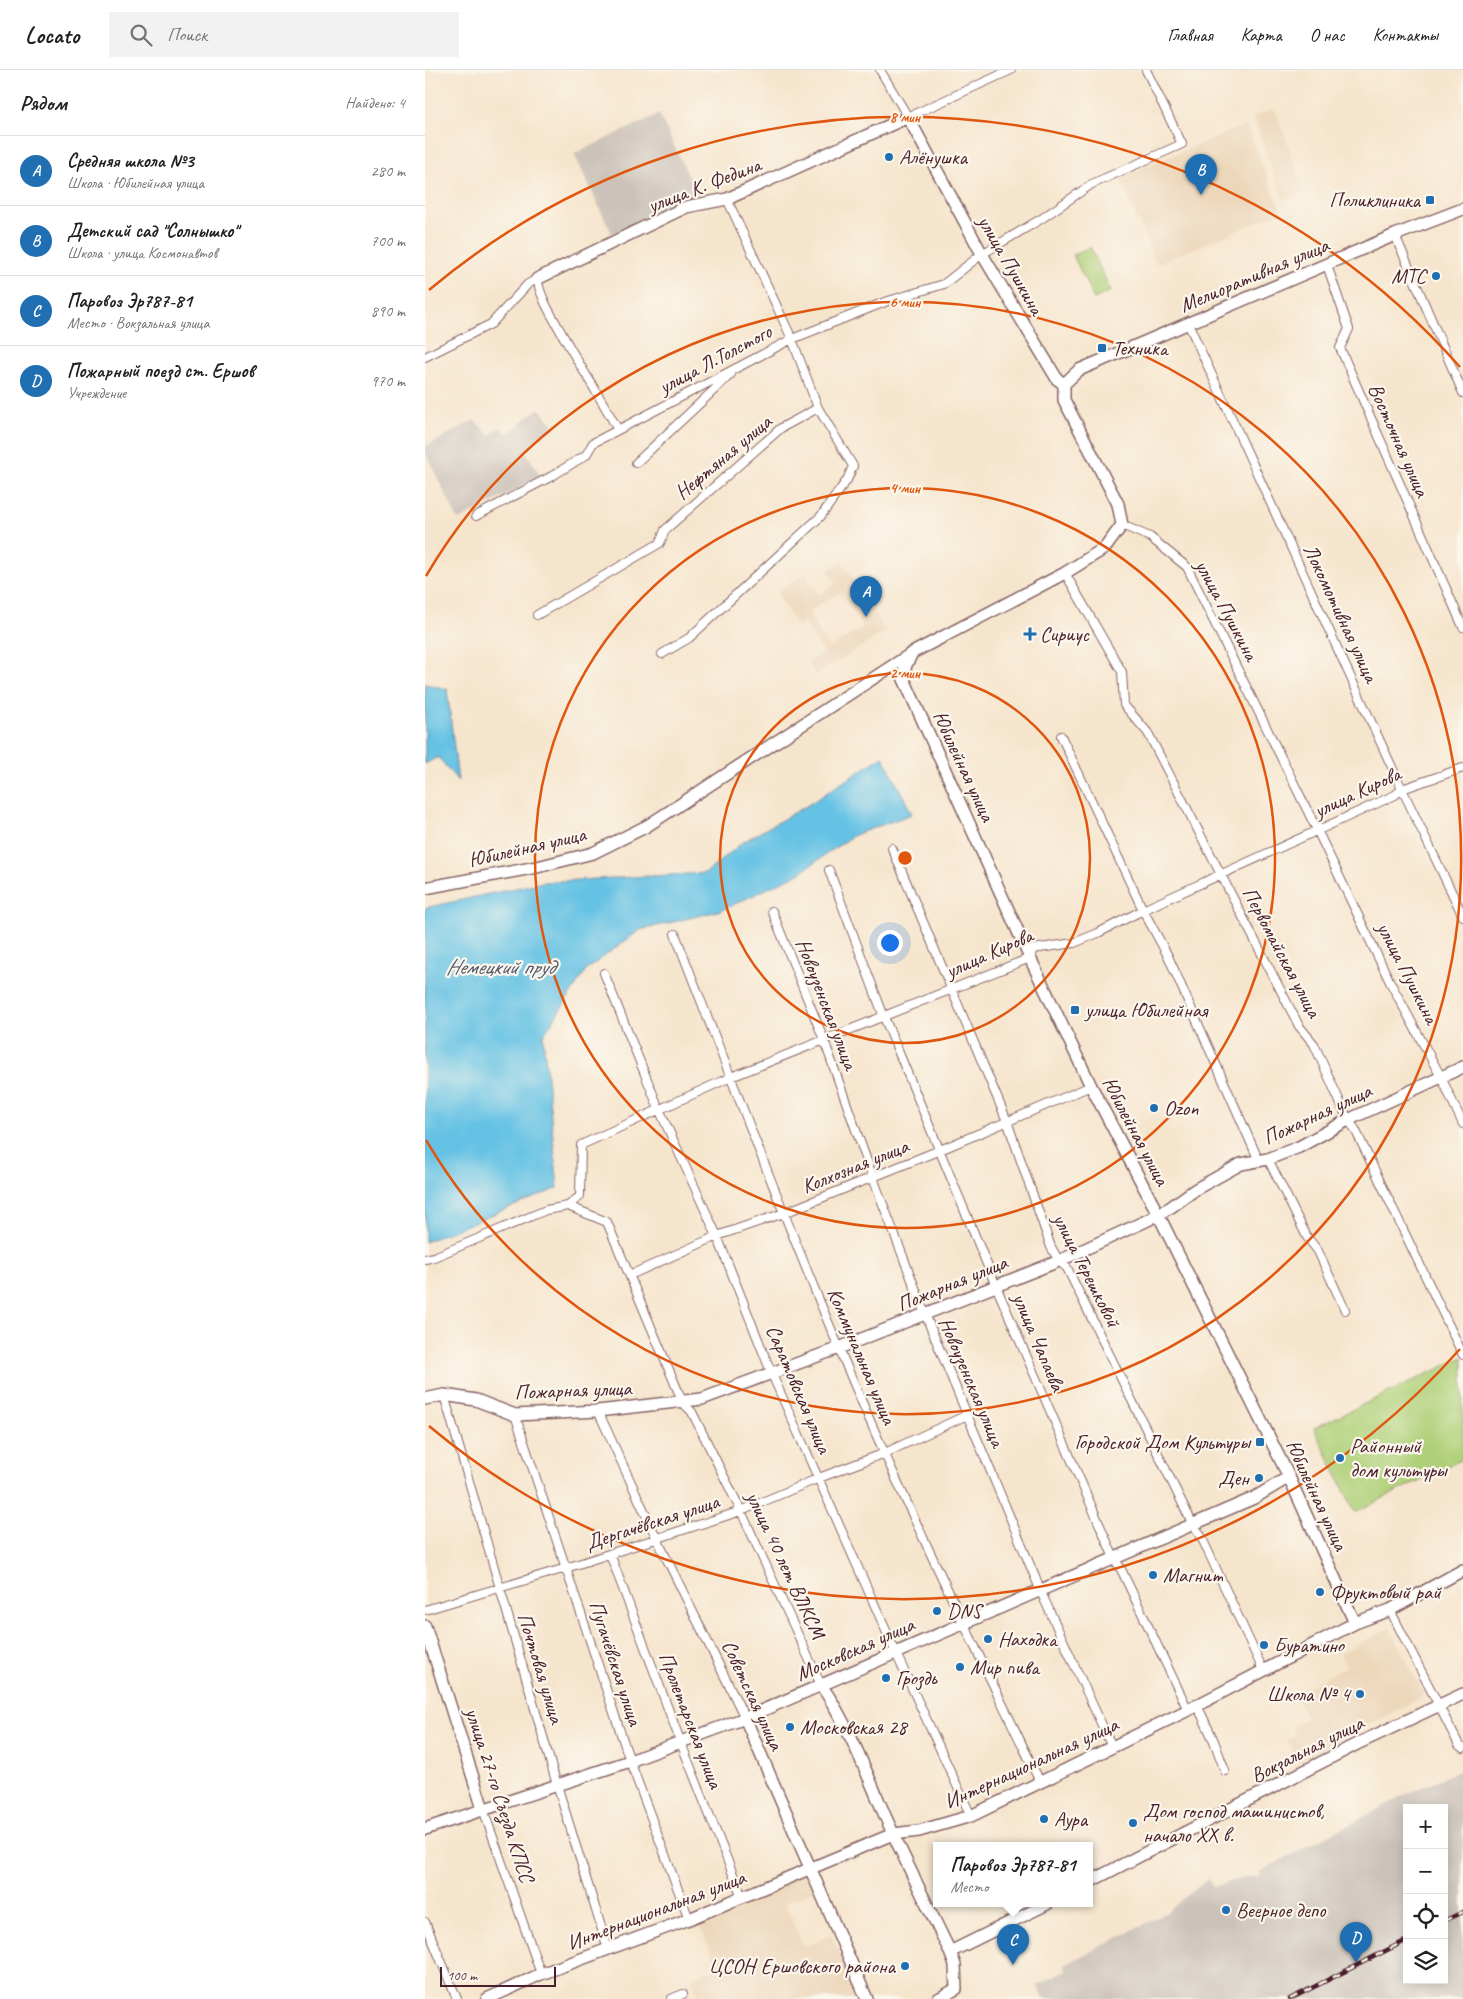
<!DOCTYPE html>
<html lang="ru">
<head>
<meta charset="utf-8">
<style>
  :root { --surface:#fff; --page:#f2f2f2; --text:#202124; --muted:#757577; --line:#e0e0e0; --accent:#1f6fb2 }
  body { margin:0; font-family:Caveat,sans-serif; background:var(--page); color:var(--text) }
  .controls { position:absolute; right:15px; bottom:15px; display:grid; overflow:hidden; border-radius:0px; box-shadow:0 2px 12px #0003 }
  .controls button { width:45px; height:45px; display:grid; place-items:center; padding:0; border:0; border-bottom:1px solid var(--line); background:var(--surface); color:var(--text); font:25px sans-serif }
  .scale { position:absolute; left:15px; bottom:12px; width:116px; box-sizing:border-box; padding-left:5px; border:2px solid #4a1f2b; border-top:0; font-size:14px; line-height:18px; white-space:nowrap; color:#4a1f2b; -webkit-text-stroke:4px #fbf7ec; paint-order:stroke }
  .you { position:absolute; left:464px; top:872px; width:18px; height:18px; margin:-12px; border:4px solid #fff; border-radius:50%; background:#1a73e8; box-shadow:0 0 0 8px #1a73e833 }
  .badge { display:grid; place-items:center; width:32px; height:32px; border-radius:50%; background:var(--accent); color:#fff; font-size:16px; font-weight:700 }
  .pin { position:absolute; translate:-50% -41px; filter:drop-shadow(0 1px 2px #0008) }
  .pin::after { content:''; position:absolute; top:26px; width:18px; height:15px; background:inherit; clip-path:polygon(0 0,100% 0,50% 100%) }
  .popup { position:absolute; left:508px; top:1772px; width:160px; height:65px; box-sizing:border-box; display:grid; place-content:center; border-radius:0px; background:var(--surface); filter:drop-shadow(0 1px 4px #0005); font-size:16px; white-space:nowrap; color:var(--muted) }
  .popup b { font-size:19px; color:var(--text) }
  .popup::after { content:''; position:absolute; left:50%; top:100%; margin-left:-10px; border:10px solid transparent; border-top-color:var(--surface) }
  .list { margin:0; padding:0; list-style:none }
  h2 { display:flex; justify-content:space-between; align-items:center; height:65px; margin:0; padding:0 20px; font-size:21px }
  h2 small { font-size:16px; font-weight:400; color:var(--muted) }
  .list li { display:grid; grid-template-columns:32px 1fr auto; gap:15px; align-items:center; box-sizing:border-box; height:70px; padding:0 20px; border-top:1px solid var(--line) }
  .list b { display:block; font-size:19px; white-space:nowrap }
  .list p { margin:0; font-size:16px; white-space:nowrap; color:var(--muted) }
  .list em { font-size:16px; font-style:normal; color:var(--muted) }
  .icon { flex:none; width:28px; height:28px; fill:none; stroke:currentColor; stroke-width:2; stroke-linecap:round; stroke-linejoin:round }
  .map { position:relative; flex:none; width:1038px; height:1929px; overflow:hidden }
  header { display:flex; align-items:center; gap:30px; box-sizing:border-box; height:70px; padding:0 25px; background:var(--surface); border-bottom:1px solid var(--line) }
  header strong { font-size:24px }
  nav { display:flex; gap:28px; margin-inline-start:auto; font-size:18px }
  .search { width:350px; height:45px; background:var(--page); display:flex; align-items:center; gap:12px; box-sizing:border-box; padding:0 18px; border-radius:0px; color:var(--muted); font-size:19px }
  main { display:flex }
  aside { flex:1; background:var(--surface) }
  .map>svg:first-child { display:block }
  .built { fill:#edd7bb; fill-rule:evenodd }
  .industrial { fill:#ccc2b9; fill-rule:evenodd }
  .green { fill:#afd078; stroke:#7c7852 }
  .water { fill:#66c2e4; stroke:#587088 }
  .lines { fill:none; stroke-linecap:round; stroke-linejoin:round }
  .street-casing { stroke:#866464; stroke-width:10 }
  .secondary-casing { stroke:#866464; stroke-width:14 }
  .street { stroke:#fff; stroke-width:8 }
  .secondary { stroke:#fff; stroke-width:11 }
  .rail-casing { stroke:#4a1f2b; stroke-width:4.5 }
  .rail { stroke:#fbf7ec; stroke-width:2.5; stroke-dasharray:8; stroke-linecap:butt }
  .ring { fill:none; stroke:#e0560e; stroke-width:2.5 }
  .poi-dot { fill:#1f6fb2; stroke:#fbf7ec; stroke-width:2 }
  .labels { text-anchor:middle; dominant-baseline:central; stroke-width:4.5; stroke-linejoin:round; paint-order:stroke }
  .poi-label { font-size:21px; fill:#4a1f2b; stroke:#fbf7ec; text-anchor:start }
  .street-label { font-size:21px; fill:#4a1f2b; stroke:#fbf7ec }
  .water-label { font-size:22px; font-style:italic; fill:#54586c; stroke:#fbf7ec }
  .centre { fill:#e0560e; stroke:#fbf7ec; stroke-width:2.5 }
  .ring-label { font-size:15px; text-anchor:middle; font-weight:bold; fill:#e0560e; stroke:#fbf7ec; stroke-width:4.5; stroke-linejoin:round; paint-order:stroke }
</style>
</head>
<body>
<header>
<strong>Locato</strong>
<div class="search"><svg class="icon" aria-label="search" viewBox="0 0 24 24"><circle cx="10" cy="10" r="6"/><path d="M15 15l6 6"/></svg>Поиск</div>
<nav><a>Главная</a><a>Карта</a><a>О нас</a><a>Контакты</a></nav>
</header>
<main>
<aside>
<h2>Рядом<small>Найдено: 4</small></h2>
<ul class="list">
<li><span class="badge">A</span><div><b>Средняя школа №3</b><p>Школа · Юбилейная улица</p></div><em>280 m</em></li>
<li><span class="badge">B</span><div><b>Детский сад &quot;Солнышко&quot;</b><p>Школа · улица Космонавтов</p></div><em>700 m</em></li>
<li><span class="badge">C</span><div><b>Паровоз Эр787-81</b><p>Место · Вокзальная улица</p></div><em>890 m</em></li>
<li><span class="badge">D</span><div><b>Пожарный поезд ст. Ершов</b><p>Учреждение</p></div><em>970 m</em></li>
</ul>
</aside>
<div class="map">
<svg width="1038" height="1929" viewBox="0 0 1038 1929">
  <rect width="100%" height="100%" fill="#fbf7ec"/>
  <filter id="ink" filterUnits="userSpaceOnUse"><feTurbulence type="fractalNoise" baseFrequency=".02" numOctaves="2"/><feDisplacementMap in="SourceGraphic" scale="10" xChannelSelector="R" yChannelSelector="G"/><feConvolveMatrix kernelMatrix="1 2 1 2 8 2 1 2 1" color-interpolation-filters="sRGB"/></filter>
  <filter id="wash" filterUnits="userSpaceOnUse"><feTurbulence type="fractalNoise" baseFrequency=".0096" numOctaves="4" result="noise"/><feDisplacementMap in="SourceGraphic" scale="20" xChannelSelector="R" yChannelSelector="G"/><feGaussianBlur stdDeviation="1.12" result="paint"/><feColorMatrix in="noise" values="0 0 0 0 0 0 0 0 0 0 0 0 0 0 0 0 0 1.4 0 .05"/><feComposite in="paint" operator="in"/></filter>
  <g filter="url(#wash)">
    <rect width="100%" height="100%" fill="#f6e5cd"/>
    <path class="built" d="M850,39l30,83 -22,8 -30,-83z
      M821,55l36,87 -126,52 -36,-86z
      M417,492l44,69 -70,44 -8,-13 15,-10 -19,-30 -7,4 -21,-34 30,-19 13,22 17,-11 -8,-13zM415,522l23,35 -33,21 -22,-36z
      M964,1558l36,67 -126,67 -12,-22 8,-5 -4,-9 16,-8 -13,-24 52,-27 -6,-13z
      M382,1802l8,18 -30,13 19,44 27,-12 29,64h-160l-9,-21 27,-11 -21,-48z"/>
    <path class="industrial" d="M234,44l38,80 -85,40 -38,-80z
      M114,338l16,19 -30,23 16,27 -83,43 -33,-68v-5l49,-27 16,15 10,-8 7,7z
      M1038,1699v230h-418l-8,-14 29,-15 -2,-5 100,-51 44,-35 5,8 30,-9 17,-2 -1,-4 150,-79zM982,1738h37v172h-37z"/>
    <path class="green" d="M665,177l21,44 -17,8 -21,-44z
      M1038,1287v102l-108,53 -41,-84z"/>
    <path class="water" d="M0,614l22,5 11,92 -20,-24 -13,7z
      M458,686l29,58 -58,21 -56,39 -76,36 -82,20 -53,39 -44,67 15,152 -133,54v-334l118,-26 163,-9 37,-31 65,-37z"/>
  </g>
  <g filter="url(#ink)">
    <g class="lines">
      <g class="street-casing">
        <path id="street" d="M455,0l28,47 103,-47
          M970,165l68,158
          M902,195l22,64 -9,19 123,279
          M763,253l214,466 61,127
          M0,287l66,-33 37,-40 9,-5c4,20 14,35 24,53 18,33 39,64 57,98
          M211,393l95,-89
          M51,446l76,-40 34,-21 7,-12 199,-104 93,-37 59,-18 38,-30 59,-35 51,-35 90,-40 -36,-74
          M697,455l28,12 37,30 130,263 73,152 51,95 22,47
          M640,503l57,99 2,33 24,28 151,293 15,18 34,76 7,9 108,226
          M112,545l123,-72 5,-13 116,-102 37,-20
          M237,584l27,-16 132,-122 26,-36 6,-14 -35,-58 -26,-69 -65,-140
          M636,666l82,174 25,46 91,205
          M467,778l115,273 44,126 8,14 8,7 126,257 7,9 63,136
          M404,800l55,147 112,269 118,272 7,11 67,141
          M347,841l52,129 49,138 52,136 120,287 67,146
          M250,864c54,138 106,277 164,414 61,147 132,290 201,434
          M179,903l55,136 58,127 54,136 129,290 71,154
          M843,1089l39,78 11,14 27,59
          M143,1136l39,16 76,181 9,9 49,99 80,174
          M0,1189l9,-2 112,-47 22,-4 12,-10 1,-51 150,-68 299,-119 3,-9 41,-6 24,-10 45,-23 252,-115 7,-6 61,-21
          M205,1205l87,-39 67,-23 156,-63 151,-64
          M19,1325l113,390 51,164
          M173,1341l59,128 88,179
          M90,1345l115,346 59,158
          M185,1484l71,189 61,154
          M0,1540l141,-42 175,-57 78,-33 66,-25 82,-38
          M965,1540l69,135 4,3
          M772,1635l17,36 11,30
          M58,1739l58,165
          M0,1852l32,77
          M246,1929l12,-5"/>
      </g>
      <g class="secondary-casing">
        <path id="secondary" d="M112,209l149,-72 41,-8 181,-82 74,137 75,125 7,5
          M639,314l15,-14 316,-135 68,-26
          M487,583l-6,12 -3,12 127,281 61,128 67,128 131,263 66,146
          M0,818l112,-21 56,-14 54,-27 265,-173 153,-80 40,-25 17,-23 -4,-21 -54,-104v-16
          M0,1329l19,-4 32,5 39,15 83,-4 104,-12 137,-51 220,-87 89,-41 23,-13 25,-18 45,-25 27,-5 31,-12 49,-27 115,-53
          M0,1556l58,183
          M396,1615c26,37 47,91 65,133 20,45 43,90 64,134l5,13 1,24 -18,10
          M320,1648l122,281
          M0,1759l205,-68 115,-43 509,-220 35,-21
          M664,1812l268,-138 106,-50
          M525,1882l97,-48
          M62,1929l54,-25 148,-55 204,-85 26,-3 52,-15 217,-106 167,-87 35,-13 73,-40"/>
      </g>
      <use href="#street" class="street"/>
      <use href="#secondary" class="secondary"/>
      <g class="rail-casing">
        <path id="rail" d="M1019,1851l19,-9
          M865,1929l117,-59"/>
      </g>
      <use href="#rail" class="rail"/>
    </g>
  </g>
  <g class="ring">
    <circle cx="480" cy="788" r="185"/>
    <circle cx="480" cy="788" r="370"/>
    <path d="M1 506A556 556 0 1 1 1 1070"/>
    <path d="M1035 1279A741 741 0 0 1 4 1356M4 220A741 741 0 0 1 1035 297"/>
  </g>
  <g class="poi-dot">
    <circle cx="464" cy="87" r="5"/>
    <rect x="1000" y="125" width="10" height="10" rx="2.5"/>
    <circle cx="1011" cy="206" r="5"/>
    <rect x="672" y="273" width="10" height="10" rx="2.5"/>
    <path d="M602.5 556.5h5v5h5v5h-5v5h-5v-5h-5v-5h5z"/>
    <rect x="645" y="935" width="10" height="10" rx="2.5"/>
    <circle cx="729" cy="1038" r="5"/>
    <rect x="830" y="1367" width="10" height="10" rx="2.5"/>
    <circle cx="915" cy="1388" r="5"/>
    <circle cx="834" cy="1408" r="5"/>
    <circle cx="728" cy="1505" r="5"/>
    <circle cx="895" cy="1522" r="5"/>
    <circle cx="512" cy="1541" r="5"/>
    <circle cx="563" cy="1569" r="5"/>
    <circle cx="839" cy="1575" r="5"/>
    <circle cx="535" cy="1597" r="5"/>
    <circle cx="461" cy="1608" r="5"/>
    <circle cx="935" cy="1624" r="5"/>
    <circle cx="365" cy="1657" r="5"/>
    <circle cx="619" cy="1749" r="5"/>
    <circle cx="708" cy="1753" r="5"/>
    <circle cx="801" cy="1840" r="5"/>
    <circle cx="480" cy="1896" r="5"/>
  </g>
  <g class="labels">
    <g class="poi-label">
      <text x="474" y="87">Алёнушка</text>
      <text x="995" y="130" text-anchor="end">Поликлиника</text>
      <text x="1001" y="206" text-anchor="end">МТС</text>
      <text x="687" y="278">Техника</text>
      <text x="615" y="564">Сириус</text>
      <text x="660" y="940">улица Юбилейная</text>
      <text x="739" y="1038">Ozon</text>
      <text x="825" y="1372" text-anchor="end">Городской Дом Культуры</text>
      <text x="925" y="1376">Районный<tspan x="925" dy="24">дом культуры</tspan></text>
      <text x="824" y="1408" text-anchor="end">Ден</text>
      <text x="738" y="1505">Магнит</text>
      <text x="905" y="1522">Фруктовый рай</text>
      <text x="522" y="1541">DNS</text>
      <text x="573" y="1569">Находка</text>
      <text x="849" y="1575">Буратино</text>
      <text x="545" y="1597">Мир пива</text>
      <text x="471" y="1608">Гроздь</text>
      <text x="925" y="1624" text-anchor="end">Школа № 4</text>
      <text x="375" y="1657">Московская 28</text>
      <text x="718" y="1741">Дом господ машинистов,<tspan x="718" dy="24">начало XX в.</tspan></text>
      <text x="629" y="1749">Аура</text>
      <text x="811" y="1840">Веерное депо</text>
      <text x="470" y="1896" text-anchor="end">ЦСОН Ершовского района</text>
    </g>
    <g class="street-label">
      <text transform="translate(279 115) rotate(-21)">улица К. Федина</text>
      <text transform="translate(586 195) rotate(60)">улица Пушкина</text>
      <text transform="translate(829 205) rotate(-23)">Мелиоративная улица</text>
      <text transform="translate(290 289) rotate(-28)">улица Л.Толстого</text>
      <text transform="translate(974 370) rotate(66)">Восточная улица</text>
      <text transform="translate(298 387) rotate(-40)">Нефтяная улица</text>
      <text transform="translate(802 540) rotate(62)">улица Пушкина</text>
      <text transform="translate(916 543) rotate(65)">Локомотивная улица</text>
      <text transform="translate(539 696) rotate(65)">Юбилейная улица</text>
      <text transform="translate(932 722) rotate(-25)">улица Кирова</text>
      <text transform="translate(102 777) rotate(-13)">Юбилейная улица</text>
      <text transform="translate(857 882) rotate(62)">Первомайская улица</text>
      <text transform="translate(564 883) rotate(-24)">улица Кирова</text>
      <text transform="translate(983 903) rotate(63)">улица Пушкина</text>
      <text transform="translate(402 934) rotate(69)">Новоузенская улица</text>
      <text transform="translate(892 1044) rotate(-25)">Пожарная улица</text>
      <text transform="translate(711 1061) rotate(62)">Юбилейная улица</text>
      <text transform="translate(430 1096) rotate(-22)">Колхозная улица</text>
      <text transform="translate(662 1200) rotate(63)">улица Терешковой</text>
      <text transform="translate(527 1213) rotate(-22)">Пожарная улица</text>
      <text transform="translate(614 1272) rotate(67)">улица Чапаева</text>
      <text transform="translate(437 1286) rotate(67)">Коммунальная улица</text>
      <text transform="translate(547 1312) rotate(67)">Новоузенская улица</text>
      <text transform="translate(374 1319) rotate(67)">Саратовская улица</text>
      <text transform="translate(148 1320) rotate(-2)">Пожарная улица</text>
      <text transform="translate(892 1425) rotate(65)">Юбилейная улица</text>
      <text transform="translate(227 1452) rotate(-18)">Дергачёвская улица</text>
      <text transform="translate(361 1495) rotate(65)">улица 40 лет ВЛКСМ</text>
      <text transform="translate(430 1579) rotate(-24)">Московская улица</text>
      <text transform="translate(191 1593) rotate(72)">Пугачёвская улица</text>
      <text transform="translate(116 1598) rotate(73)">Почтовая улица</text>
      <text transform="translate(328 1625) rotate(65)">Советская улица</text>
      <text transform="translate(266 1650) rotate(69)">Пролетарская улица</text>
      <text transform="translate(882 1679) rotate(-27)">Вокзальная улица</text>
      <text transform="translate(606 1693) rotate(-25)">Интернациональная улица</text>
      <text transform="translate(75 1725) rotate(72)">улица 27-го Съезда КПСС</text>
      <text transform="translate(231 1840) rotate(-21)">Интернациональная улица</text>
    </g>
    <g class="water-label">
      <text x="75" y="897">Немецкий пруд</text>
    </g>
  </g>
  <circle cx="480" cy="788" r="8" class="centre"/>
  <g class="ring-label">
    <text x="480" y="52">8 мин</text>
    <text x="480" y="237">6 мин</text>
    <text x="480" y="423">4 мин</text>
    <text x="480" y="608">2 мин</text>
  </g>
</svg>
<div class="controls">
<button>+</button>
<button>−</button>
<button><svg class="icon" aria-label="locate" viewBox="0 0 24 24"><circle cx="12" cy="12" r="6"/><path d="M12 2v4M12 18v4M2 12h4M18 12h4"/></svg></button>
<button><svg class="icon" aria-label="layers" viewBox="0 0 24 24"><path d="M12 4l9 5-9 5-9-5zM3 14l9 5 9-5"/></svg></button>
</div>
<div class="scale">100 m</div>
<div class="you"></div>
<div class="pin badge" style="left:441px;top:547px">A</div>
<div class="pin badge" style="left:776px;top:125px">B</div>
<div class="pin badge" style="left:588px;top:1895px">C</div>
<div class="popup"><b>Паровоз Эр787-81</b>Место</div>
<div class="pin badge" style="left:931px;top:1893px">D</div>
</div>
</main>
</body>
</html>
